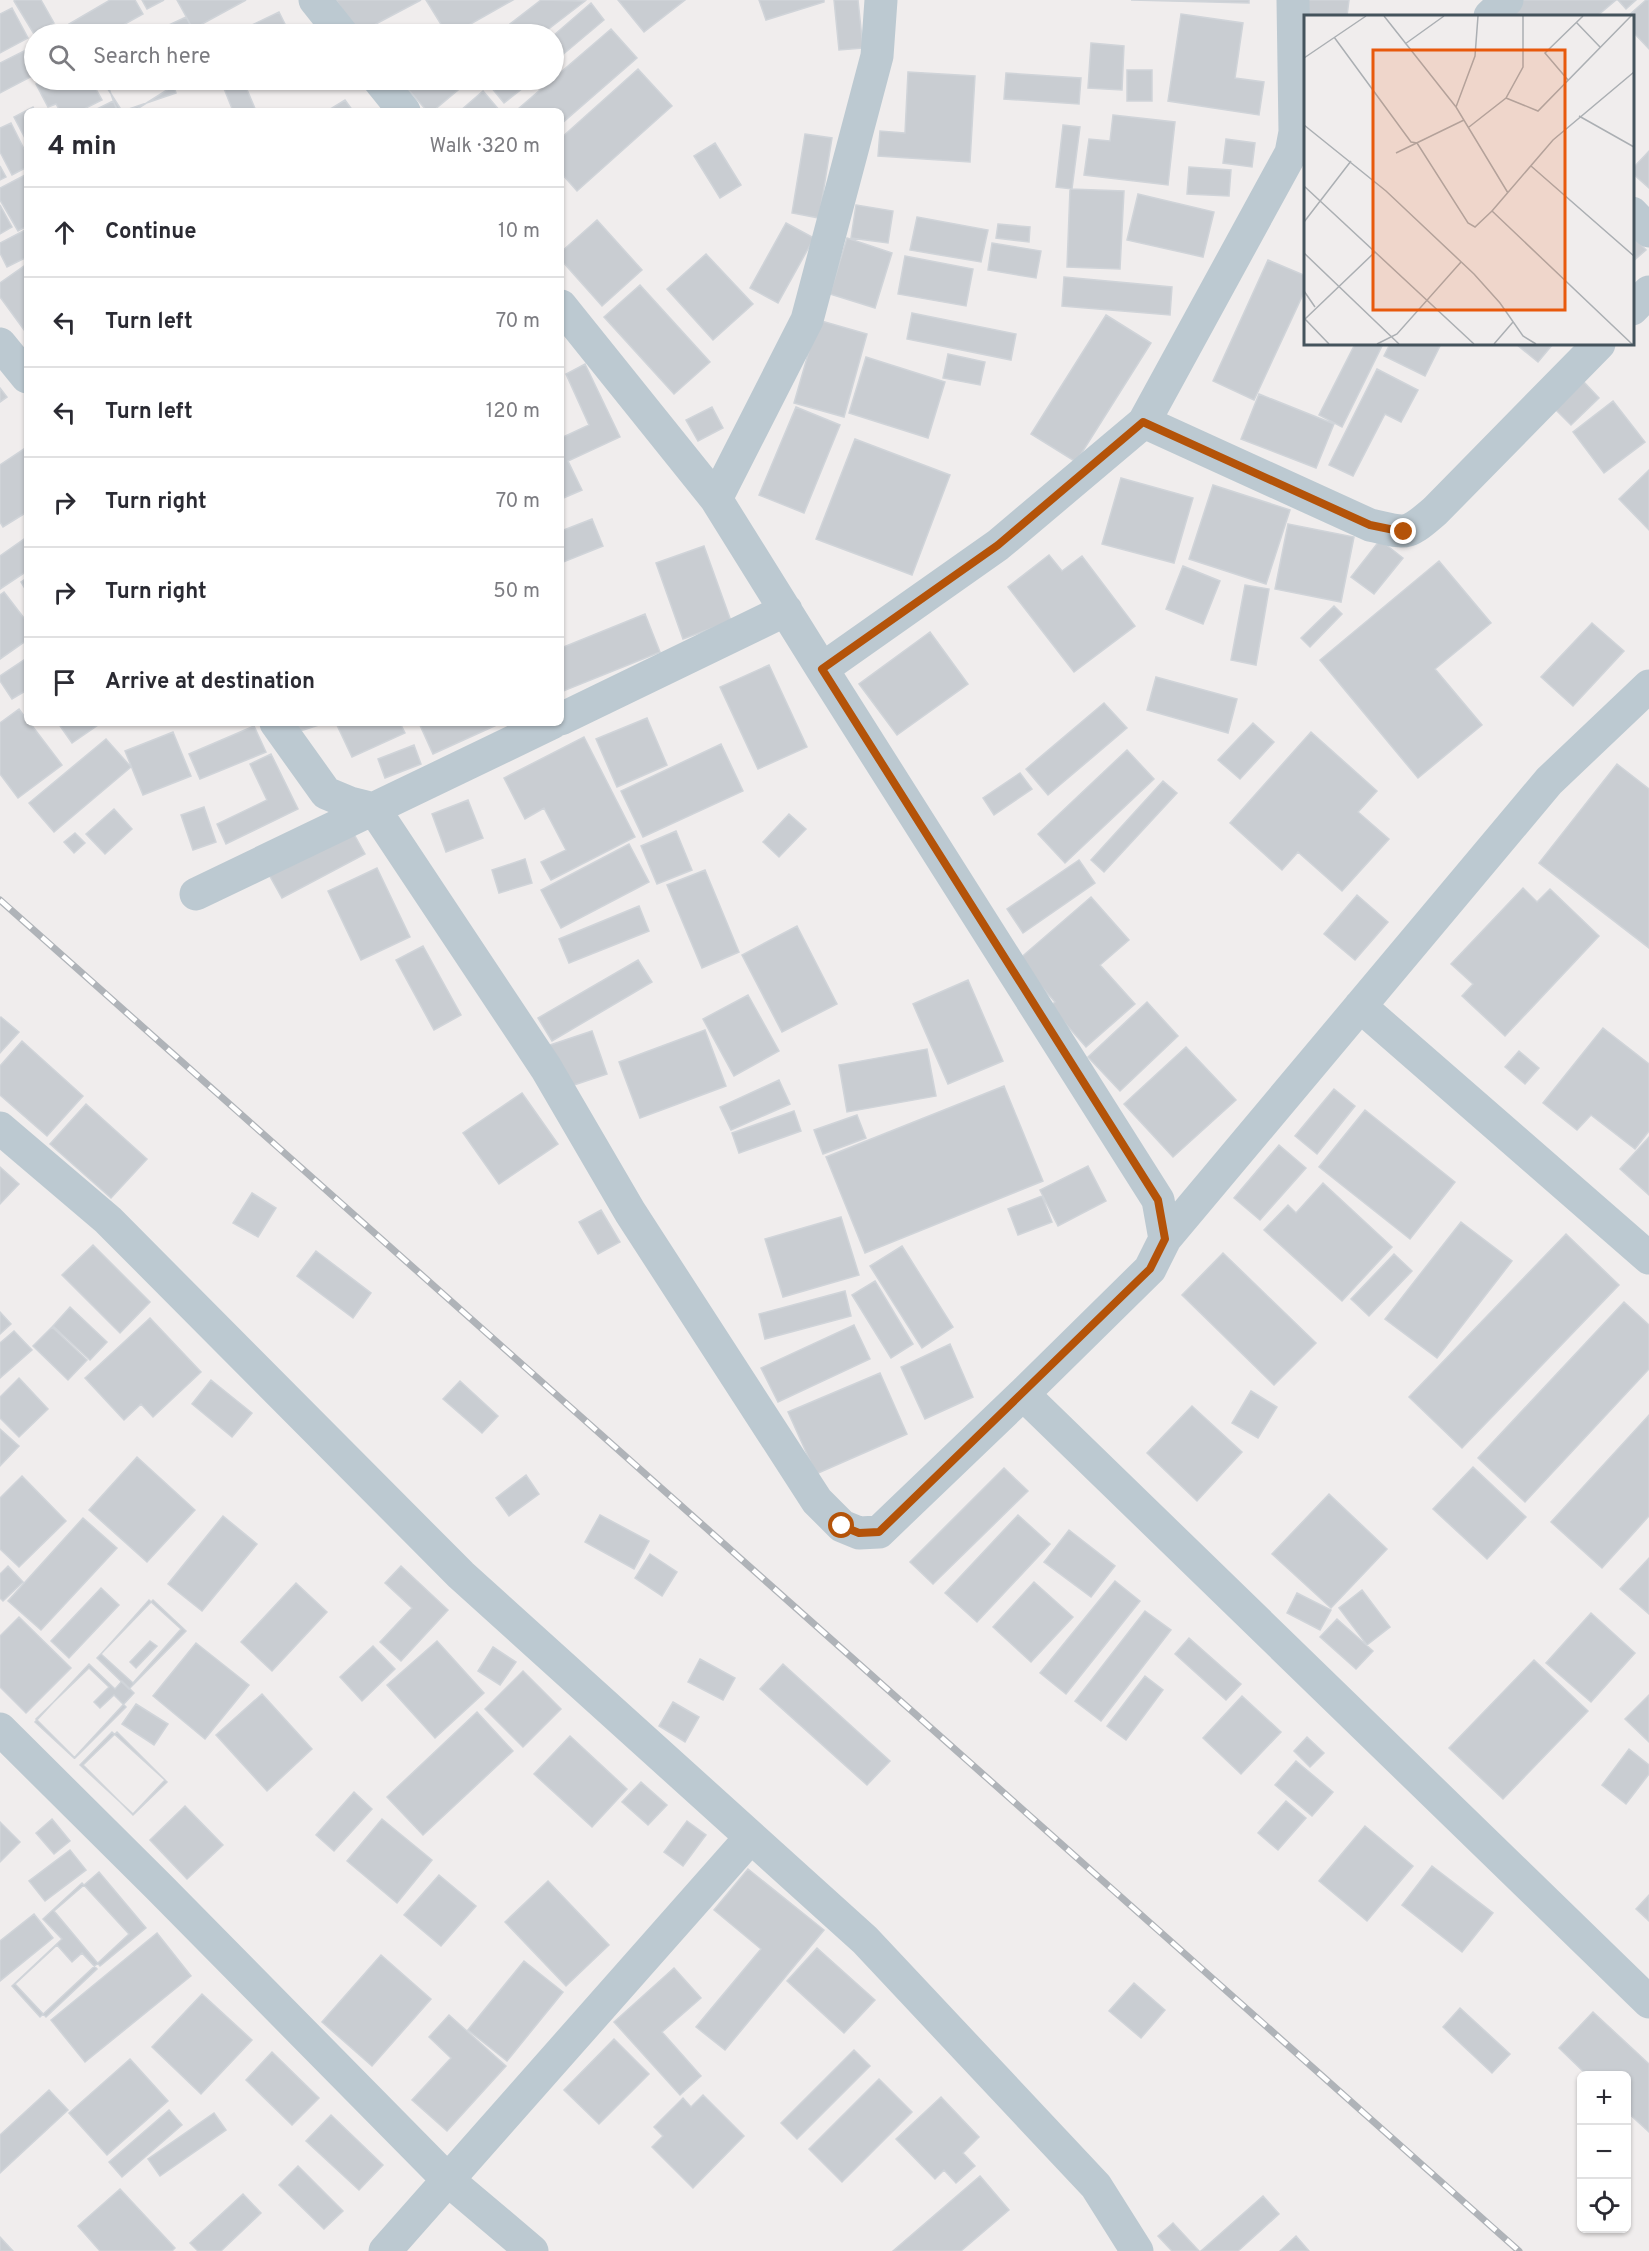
<!DOCTYPE html>
<html lang="en">
<head>
<meta charset="utf-8">
<style>
  :root { --surface:#fff; --page:#f7f7f7; --text:#2b2b33; --muted:#7c7c81; --line:#e1e1e2 }
  body { margin:0; font-family:Overpass,sans-serif; background:var(--page); color:var(--text) }
  .controls { position:absolute; right:18px; bottom:18px; display:grid; overflow:hidden; border-radius:9px; box-shadow:0 2px 4px #0004 }
  .controls button { width:54px; height:54px; display:grid; place-items:center; padding:0; border:0; border-bottom:2px solid var(--line); background:var(--surface); color:var(--text); font:30px sans-serif }
  .stop { position:absolute; width:18px; height:18px; margin:-14px; border:4px solid #b45309; border-radius:50%; background:#fff }
  .stop.end { background:#b45309; border-color:#fff; box-shadow:0 2px 6px #0008 }
  .list { margin:0; padding:0; list-style:none }
  h2 { display:flex; justify-content:space-between; align-items:center; height:78px; margin:0; padding:0 24px; font-size:26px }
  h2 small { font-size:20px; font-weight:400; color:var(--muted) }
  .list li { display:grid; grid-template-columns:39px 1fr auto; gap:18px; align-items:center; box-sizing:border-box; height:90px; padding:0 24px; border-top:2px solid var(--line) }
  .list b { display:block; font-size:22px; white-space:nowrap }
  .list em { font-size:20px; font-style:normal; color:var(--muted) }
  .icon { flex:none; width:33px; height:33px; fill:none; stroke:currentColor; stroke-width:2; stroke-linecap:round; stroke-linejoin:round }
  .map { position:relative; flex:none; width:1649px; height:2251px; overflow:hidden }
  .search { position:absolute; background:var(--surface); box-shadow:0 2px 4px #0004; left:24px; top:24px; width:540px; height:66px; display:flex; align-items:center; gap:15px; box-sizing:border-box; padding:0 21px; border-radius:33px; color:var(--muted); font-size:22px }
  .panel { position:absolute; background:var(--surface); box-shadow:0 2px 4px #0004; left:24px; top:108px; width:540px; height:618px; border-radius:9px }
  .map>svg:first-child { display:block }
  .building { fill:#c9cdd2; stroke:#d0d4d9; stroke-width:1.5; fill-rule:evenodd }
  .lines { fill:none; stroke-linecap:round; stroke-linejoin:round }
  .minor { stroke:#bcc9d1; stroke-width:33 }
  .rail-casing { stroke:#afb3b8; stroke-width:7 }
  .rail { stroke:#fff; stroke-width:4.5; stroke-dasharray:14; stroke-linecap:butt }
  .route { stroke:#b45309; stroke-width:8 }
  .inset-road { fill:none; stroke:#abafb3; stroke-width:1.5 }
  .view { fill:#e8590c; fill-opacity:0.15; stroke:#e8590c; stroke-width:3 }
  .inset-edge { fill:none; stroke:#44535c; stroke-width:3 }
</style>
</head>
<body>
<div class="map">
<svg width="1649" height="2251" viewBox="0 0 1649 2251">
  <rect width="100%" height="100%" fill="#f0eded"/>
  <path class="building" d="M16,0h25l13,23 -20,11 -20,-33z
    M110,0h25l8,14 -36,20h-31l-7,-10z
    M142,0h22l-17,9z
    M177,0h69l-53,29z
    M336,0h85l-64,34z
    M426,0h87l-60,34h-6z
    M541,0l44,1 -43,33h-45z
    M618,0h67l-41,32z
    M759,0h65v2l-58,18z
    M834,0h24l5,48 -24,2z
    M1131,0h118v3z
    M1297,0h52l-2,16h-41z
    M1521,0h95l-19,16h-94z
    M1618,0h18l-10,9z
    M1646,0h3v49l-17,-18v-15h-4z
    M591,3l13,17 -50,42v-27z
    M12,8l16,30 -28,15v-39z
    M279,12l11,22h-57z
    M1181,14l62,9 -8,55 29,4 -5,33 -91,-14z
    M186,17l9,17h-32l-3,-5z
    M425,27l7,7h-16z
    M611,29l26,29 -76,66v-13h-41l-2,-2z
    M1091,43l33,3 -2,44 -34,-2z
    M34,46v29l-34,18v-30z
    M638,69l34,37 -95,85 -16,-18v-35z
    M1127,70h25v31h-25z
    M908,72l67,4 -5,86 -92,-6 2,-25 25,2z
    M1006,73l75,5 -2,26 -75,-5z
    M44,80h47l11,20 -22,11h-20l-4,-7 -8,3 -12,-23z
    M102,80h73l3,3 -44,28h-12z
    M106,80h66l4,13 -53,18h-6z
    M186,80h18l-14,7z
    M224,80h19l13,31h-23l-12,-30z
    M400,80h70l-37,31h-6z
    M499,80h34l-29,23 -13,-16z
    M483,91l17,20h-40z
    M345,100l8,11h-26z
    M113,101l5,10h-25z
    M33,107l2,4h-8v31l-13,-25z
    M1113,115l62,7 -7,63 -84,-10 5,-36 21,2z
    M11,123l16,32v12l-15,8 -12,-23v-24z
    M1063,125l17,2 -8,62 -16,-2z
    M805,134l27,4 -13,80 -27,-5z
    M1226,139l29,4 -3,24 -29,-4z
    M715,143l26,42 -21,13 -26,-42z
    M1649,151v37l-17,-15v-4z
    M0,166l6,11 -6,3z
    M1189,167l42,3 -2,26 -42,-2z
    M27,174v52l-9,5 -18,-31v-12z
    M1070,189l54,2 -4,78 -53,-2z
    M1138,194l76,18 -11,45 -76,-17z
    M0,205l12,22 -12,7z
    M856,205l37,6 -5,32 -37,-5z
    M917,217l71,13 -7,32 -71,-12z
    M597,220l45,50 -40,36 -41,-46v-8z
    M786,223l28,15 -36,65 -28,-15z
    M998,224l32,3 -1,15 -33,-4z
    M27,229v28l-20,10 -7,-14v-10z
    M1632,235l14,15 -14,12z
    M847,238l45,15 -17,55 -45,-14z
    M992,243l49,8 -5,27 -48,-8z
    M706,254l47,50 -40,36 -46,-51z
    M905,256l68,13 -7,37 -68,-12z
    M1268,260l38,16v12l-52,112 -41,-19z
    M27,264v70l-27,-37v-14z
    M1064,277l108,10 -2,28 -108,-9z
    M640,285l70,77 -36,32 -70,-77z
    M912,313l104,21 -5,26 -104,-21z
    M1106,315l45,28 -75,119 -45,-28z
    M818,320l49,14 -23,83 -50,-14z
    M1355,344h28l-41,83 -23,-12z
    M1390,344h51l-16,32 -41,-20z
    M1516,344h37l-15,18z
    M948,354l37,8 -5,23 -37,-7z
    M866,357l79,25 -17,56 -79,-25z
    M585,364l35,73 -52,24 14,29 -21,9v-61l28,-13 -23,-51z
    M1377,369l41,21 -17,32 -16,-8 -32,62 -24,-11z
    M1583,381l16,17 -28,27 -17,-17z
    M0,388l7,9 -7,5z
    M1259,394l75,30 -18,44 -75,-29z
    M1613,401l32,41 -41,31 -31,-41z
    M712,407l11,21 -25,13 -12,-21z
    M796,407l44,18 -36,88 -45,-18z
    M855,439l95,36 -38,100 -96,-36z
    M27,447v65l-24,15 -3,-5v-57z
    M1649,470v60l-30,-31z
    M1121,478l72,20 -19,65 -72,-19z
    M1213,485l77,25 -24,74 -77,-25z
    M592,519l11,27 -42,17v-32z
    M1288,524l66,13 -13,65 -66,-13z
    M27,537v34l-27,18v-33z
    M1380,540l23,18 -29,36 -23,-17z
    M704,546l27,75 -48,18 -27,-76z
    M1049,555l13,16 20,-15 53,70 -61,46 -66,-85z
    M1439,561l52,62 -56,46 47,56 -64,53 -98,-118z
    M1183,566l37,15 -17,43 -37,-15z
    M27,578v14l-6,-10z
    M1245,585l24,4 -13,76 -25,-5z
    M4,592l23,30v18l-27,19v-64z
    M1334,606l8,8 -32,33 -9,-9z
    M645,614l15,38 -99,40v-44z
    M1592,623l32,28 -51,55 -32,-29z
    M930,632l38,52 -71,51 -38,-51z
    M27,658v32l-15,9 -12,-18v-5z
    M769,665l38,82 -49,22 -38,-82z
    M1156,677l81,22 -9,34 -81,-23z
    M1104,703l23,25 -79,67 -22,-26z
    M19,709l8,11v3h3l32,42 -44,33 -18,-24v-51z
    M647,718l20,47 -50,22 -21,-48z
    M58,723h43l-29,20z
    M294,723h31l-28,9z
    M336,723h64l5,10 -53,24z
    M419,723h82l-68,31z
    M1253,723l21,19 -34,37 -22,-19z
    M254,726l12,26 -66,27 -11,-25z
    M173,732l18,44 -48,19 -18,-44z
    M1311,732l66,59 -19,21 31,27 -47,52 -44,-39 -16,18 -52,-47z
    M584,737l51,100 -84,43 -10,-18 25,-12 -22,-42 -19,11 -21,-41z
    M106,739l25,28 -77,65 -25,-29z
    M721,744l22,47 -100,46 -22,-46z
    M414,745l7,19 -36,14 -7,-19z
    M1127,750l27,29 -89,84 -27,-29z
    M271,754l27,55 -72,35 -9,-20 50,-24 -17,-36z
    M1617,764l32,25v159l-110,-85z
    M1020,773l12,16 -38,26 -11,-17z
    M1163,781l14,12 -73,79 -13,-12z
    M468,800l15,38 -37,14 -14,-38z
    M204,807l12,35 -23,8 -12,-35z
    M114,809l18,20 -27,25 -19,-20z
    M789,814l17,15 -27,28 -16,-15z
    M350,827l15,27 -83,44 -15,-27z
    M676,831l16,39 -35,14 -16,-38z
    M75,833l10,10 -11,10 -10,-11z
    M629,844l20,38 -88,46 -20,-38z
    M525,859l7,24 -33,10 -7,-23z
    M1079,860l16,23 -72,50 -16,-24z
    M377,868l33,69 -49,23 -33,-69z
    M705,870l34,82 -37,16 -35,-83z
    M1523,888l14,14 13,-13 49,47 -94,100 -43,-40 11,-12 -22,-20z
    M1357,895l31,27 -33,38 -31,-26z
    M1091,897l38,43 -29,25 35,39 -49,43 -36,-41 5,-4 -37,-42z
    M639,906l10,25 -80,32 -10,-24z
    M797,926l40,78 -55,28 -40,-77z
    M423,946l38,69 -27,15 -38,-70z
    M638,960l14,22 -100,59 -14,-23z
    M968,980l35,81 -55,23 -35,-80z
    M748,995l31,56 -45,25 -31,-57z
    M1147,1002l31,34 -58,55 -32,-34z
    M1,1017l18,15 -19,21v-35z
    M1603,1028l46,36v67l-14,18 -44,-34 -14,15 -34,-27z
    M705,1030l21,56 -86,32 -21,-56z
    M592,1031l15,43 -45,15 -15,-43z
    M22,1041l61,55 -36,40 -47,-41v-29z
    M1186,1047l50,53 -63,57 -49,-53z
    M927,1049l9,47 -89,16 -8,-47z
    M1519,1051l20,17 -14,16 -20,-17z
    M779,1080l11,24 -59,26 -11,-23z
    M1004,1086l39,95 -178,72 -39,-96z
    M1334,1089l21,17 -38,48 -22,-18z
    M522,1093l36,51 -59,40 -36,-51z
    M86,1104l61,55 -36,39 -61,-54z
    M1365,1110l90,72 -45,57 -91,-72z
    M794,1111l7,20 -62,22 -7,-20z
    M857,1115l9,23 -43,16 -9,-24z
    M1649,1137v58l-29,-26z
    M1279,1145l27,23 -46,52 -26,-22z
    M1088,1166l18,35 -48,25 -18,-36z
    M0,1167l19,17 -19,20z
    M1323,1183l69,64 -50,54 -78,-71 24,-25 8,8z
    M252,1193l24,15 -18,29 -25,-14z
    M1042,1196l10,26 -34,13 -10,-26z
    M601,1210l19,32 -22,12 -19,-32z
    M841,1217l18,58 -76,22 -18,-58z
    M1461,1222l51,39 -75,97 -52,-39z
    M1566,1234l53,51 -157,163 -53,-51z
    M93,1245l57,57 -30,31 -58,-58z
    M902,1246l51,81 -31,21 -52,-82z
    M316,1251l55,42 -18,25 -56,-42z
    M1223,1253l93,90 -42,42 -92,-90z
    M1394,1254l18,17 -43,45 -18,-17z
    M875,1281l38,63 -22,14 -39,-63z
    M845,1291l6,25 -86,23 -6,-25z
    M1624,1302l25,23v44l-124,133 -47,-44z
    M70,1307l37,35 -17,18 -37,-34z
    M0,1312l11,12 -11,10z
    M150,1318l51,54 -48,45 -12,-13 -17,16 -39,-42z
    M854,1325l16,34 -92,43 -17,-34z
    M52,1327l35,33 -19,20 -35,-34z
    M14,1331l18,19 -32,28v-35z
    M950,1344l23,53 -48,22 -24,-52z
    M880,1373l27,61 -91,40 -28,-62z
    M19,1378l29,31 -29,28 -19,-19v-21z
    M211,1380l41,33 -20,24 -40,-33z
    M460,1381l38,35 -16,17 -39,-34z
    M1251,1391l26,16 -19,31 -26,-15z
    M1192,1406l50,46 -45,49 -50,-48z
    M1649,1415v101l-47,52 -51,-46z
    M0,1429l19,17 -19,20z
    M137,1457l58,53 -48,52 -58,-52z
    M1473,1467l53,50 -39,42 -54,-50z
    M1004,1468l24,23 -95,93 -23,-22z
    M526,1475l13,19 -30,22 -13,-18z
    M22,1476l44,45 -47,46 -19,-18v-51z
    M1329,1494l58,55 -56,59 -59,-54z
    M600,1515l49,26 -15,28 -49,-27z
    M1018,1515l32,29 -73,78 -32,-29z
    M223,1516l34,28 -55,67 -34,-27z
    M83,1518l34,30 -76,82 -33,-29z
    M1069,1530l46,36 -24,31 -47,-35z
    M650,1554l27,18 -15,24 -27,-18z
    M1649,1558v56l-29,-25z
    M8,1566l15,16 -20,19 -3,-3v-24z
    M401,1566l47,44 -47,51 -21,-19 32,-34 -27,-25z
    M1115,1581l25,20 -74,93 -26,-21z
    M1034,1582l39,35 -42,45 -38,-35z
    M296,1583l31,29 -55,59 -31,-29z
    M101,1588l18,17 -50,53 -18,-17z
    M1362,1590l28,37 -23,18 -28,-37z
    M1297,1593l34,17 -11,20 -33,-17z
    M149,1600l32,29 -48,54 -32,-29z
    M153,1600l33,31 -57,58 -32,-31zM150,1641l7,5 -21,22 -6,-6z
    M1145,1611l26,19 -70,91 -26,-20z
    M1591,1613l44,40 -44,49 -45,-39z
    M19,1617l52,51 -45,45 -26,-26v-51z
    M1337,1619l36,32 -17,18 -36,-32z
    M1189,1638l52,46 -15,16 -51,-46z
    M437,1641l47,52 -49,45 -48,-53z
    M196,1643l53,42 -44,54 -52,-43z
    M373,1646l22,23 -33,32 -22,-24z
    M493,1647l23,15 -16,23 -22,-14z
    M700,1659l35,19 -12,22 -35,-18z
    M1534,1660l54,51 -85,88 -54,-51z
    M89,1664l26,25 7,-8 12,12 -60,65 -39,-36z
    M783,1664l107,97 -23,24 -107,-96z
    M89,1668l20,19 -15,15 6,6 14,-13 12,12 -51,51 -39,-39z
    M523,1671l38,38 -38,38 -38,-38z
    M1145,1676l18,14 -37,50 -19,-14z
    M262,1694l50,55 -45,42 -51,-56z
    M1649,1695v47l-24,-23z
    M1242,1696l39,36 -40,42 -38,-36z
    M673,1702l26,15 -14,25 -26,-16z
    M136,1704l32,20 -14,21 -32,-21z
    M477,1712l36,39 -90,84 -36,-38z
    M112,1732l53,48 -32,34 -53,-49z
    M117,1732l50,50 -34,33 -50,-50z
    M570,1736l57,53 -35,38 -58,-53z
    M1307,1737l17,16 -14,14 -16,-16z
    M1629,1749l20,16v9l-23,30 -24,-19z
    M1296,1761l37,31 -21,24 -37,-31z
    M641,1782l26,23 -19,20 -26,-23z
    M354,1792l18,17 -38,42 -18,-16z
    M1286,1801l20,17 -28,32 -20,-17z
    M185,1806l38,39 -36,34 -37,-39z
    M52,1819l18,22 -16,13 -18,-21z
    M382,1819l50,41 -35,43 -50,-42z
    M687,1821l19,14 -23,31 -19,-14z
    M0,1822l20,20 -20,20z
    M1365,1826l48,40 -46,55 -48,-40z
    M70,1850l16,20 -41,31 -16,-20z
    M1432,1866l61,47 -31,39 -60,-47z
    M748,1869l76,61 -99,120 -29,-23 65,-78 -47,-39z
    M99,1872l47,56 -46,38 -46,-55z
    M439,1875l37,31 -35,40 -37,-31z
    M548,1881l61,64 -43,41 -61,-64z
    M82,1883l47,51 -89,83 -28,-31 50,-47 -19,-20z
    M1649,1895v26l-13,-12z
    M34,1914l19,24 -53,43v-40z
    M157,1933l34,43 -106,86 -34,-42z
    M57,1945l15,17 10,-9 15,16 -51,48 -31,-33z
    M817,1948l58,52 -31,33 -57,-52z
    M381,1955l50,44 -59,67 -50,-44z
    M524,1961l39,31 -56,69 -39,-31z
    M674,1968l27,30 -39,34 39,44 -21,19 -66,-73z
    M1134,1983l31,27 -24,28 -32,-27z
    M202,1994l50,46 -51,54 -49,-47z
    M1460,2008l50,46 -18,19 -49,-46z
    M1593,2012l56,52v68l-23,-21v-35h-38l-29,-28z
    M449,2015l57,51 -59,65 -35,-31 39,-42 -22,-21z
    M614,2039l35,35 -50,50 -35,-34z
    M854,2050l16,16 -73,73 -16,-16z
    M272,2052l47,46 -27,27 -46,-45z
    M130,2059l38,42 -61,54 -38,-42z
    M879,2079l33,33 -70,70 -33,-33z
    M49,2090l19,20 -68,63v-38z
    M703,2095l41,41 -51,52 -41,-41 11,-11 -9,-9 29,-29 8,9z
    M941,2097l38,40 -16,16 12,13 -19,17 -12,-13 -9,9 -39,-40z
    M169,2110l13,15 -60,52 -13,-15z
    M214,2113l12,17 -66,46 -12,-17z
    M331,2115l52,50 -24,25 -53,-49z
    M298,2166l45,45 -19,18 -45,-44z
    M980,2176l29,34 -48,41h-68z
    M120,2189l55,59 -3,3h-72l-22,-25z
    M243,2194l18,19 -40,38h-23l-8,-8z
    M1263,2196l16,18 -41,37h-37z
    M1173,2223l26,28h-27l-14,-15z
    M1296,2236l13,15h-29z
    M0,2237l13,14h-13z"/>
  <g class="lines">
    <path class="minor" d="M315,0l27,34
      M1490,16l17,-16
      M379,80l25,31
      M1632,213l17,18
      M561,306l155,193 106,170 336,531 7,39
      M1632,309l17,-17
      M0,344l27,33
      M1144,422l226,103c37,8 35,12 65,-14l164,-167
      M716,499l91,-179 70,-264 4,-56
      M822,669l176,-124 146,-123 147,-269 4,-21 -2,-132
      M1649,686l-100,95 -384,458 -15,30 -127,125 626,608
      M561,719l225,-109
      M276,723l50,70 24,10 24,6 172,259 84,144 187,289 25,25 17,7 20,-1 144,-138
      M196,894l356,-171
      M1360,1006l289,252
      M0,1128l108,92 353,355 404,365 231,246 41,65
      M0,1729l159,158 289,293 84,71
      M385,2251l366,-414"/>
    <g class="rail-casing">
      <path id="rail" d="M0,900l1519,1351"/>
    </g>
    <use href="#rail" class="rail"/>
  </g>
  <g class="lines">
    <path class="route" d="M842,1526l17,7 20,-1 271,-263 15,-30 -7,-39 -336,-531 176,-124 145,-123 227,103 34,7"/>
  </g>
  <g transform="translate(1304 15)">
    <rect width="330" height="330" fill="#f0eded"/>
    <path class="inset-road" d="M80,1l72,91 52,86M272,7l24,25M30,22l77,105 6,1 51,80 7,4 17,-16M101,29l39,-28M0,43l62,-42M264,65l-23,-27 38,-37M202,83l32,13 93,-95M152,92l19,-51 3,-40M275,101l55,31M0,110l82,66 88,83 26,29 23,33 13,8M165,112l37,-29 17,-31v-51M92,138l68,-33M227,151l103,90M0,171l170,158M0,207l47,-61M0,238l95,91M0,276l11,16M25,329l-24,-25 70,-67M73,329l20,-10 64,-72M190,329l19,-22M328,329l-140,-133 61,-71 81,-68"/>
    <path class="view" d="M69,35h192v260h-192z"/>
    <rect width="330" height="330" class="inset-edge"/>
  </g>
</svg>
<div class="controls">
<button>+</button>
<button>−</button>
<button><svg class="icon" aria-label="locate" viewBox="0 0 24 24"><circle cx="12" cy="12" r="6"/><path d="M12 2v4M12 18v4M2 12h4M18 12h4"/></svg></button>
</div>
<div class="stop" style="left:842px;top:1526px"></div>
<div class="stop end" style="left:1404px;top:532px"></div>
<div class="search"><svg class="icon" aria-label="search" viewBox="0 0 24 24"><circle cx="10" cy="10" r="6"/><path d="M15 15l6 6"/></svg>Search here</div>
<section class="panel">
<h2>4 min<small>Walk · 320 m</small></h2>
<ul class="list">
<li><svg class="icon" aria-label="ahead" viewBox="0 0 24 24"><path d="M12 20V5M6 11l6-6 6 6"/></svg><div><b>Continue</b></div><em>10 m</em></li>
<li><svg class="icon" aria-label="left" viewBox="0 0 24 24"><path d="M17 20v-9H6M10 6l-5 5 5 5"/></svg><div><b>Turn left</b></div><em>70 m</em></li>
<li><svg class="icon" aria-label="left" viewBox="0 0 24 24"><path d="M17 20v-9H6M10 6l-5 5 5 5"/></svg><div><b>Turn left</b></div><em>120 m</em></li>
<li><svg class="icon" aria-label="right" viewBox="0 0 24 24"><path d="M7 20v-9h11M14 6l5 5-5 5"/></svg><div><b>Turn right</b></div><em>70 m</em></li>
<li><svg class="icon" aria-label="right" viewBox="0 0 24 24"><path d="M7 20v-9h11M14 6l5 5-5 5"/></svg><div><b>Turn right</b></div><em>50 m</em></li>
<li><svg class="icon" aria-label="arrive" viewBox="0 0 24 24"><path d="M6 21V4h12l-3 4 3 4H6"/></svg><div><b>Arrive at destination</b></div></li>
</ul>
</section>
</div>
</body>
</html>
